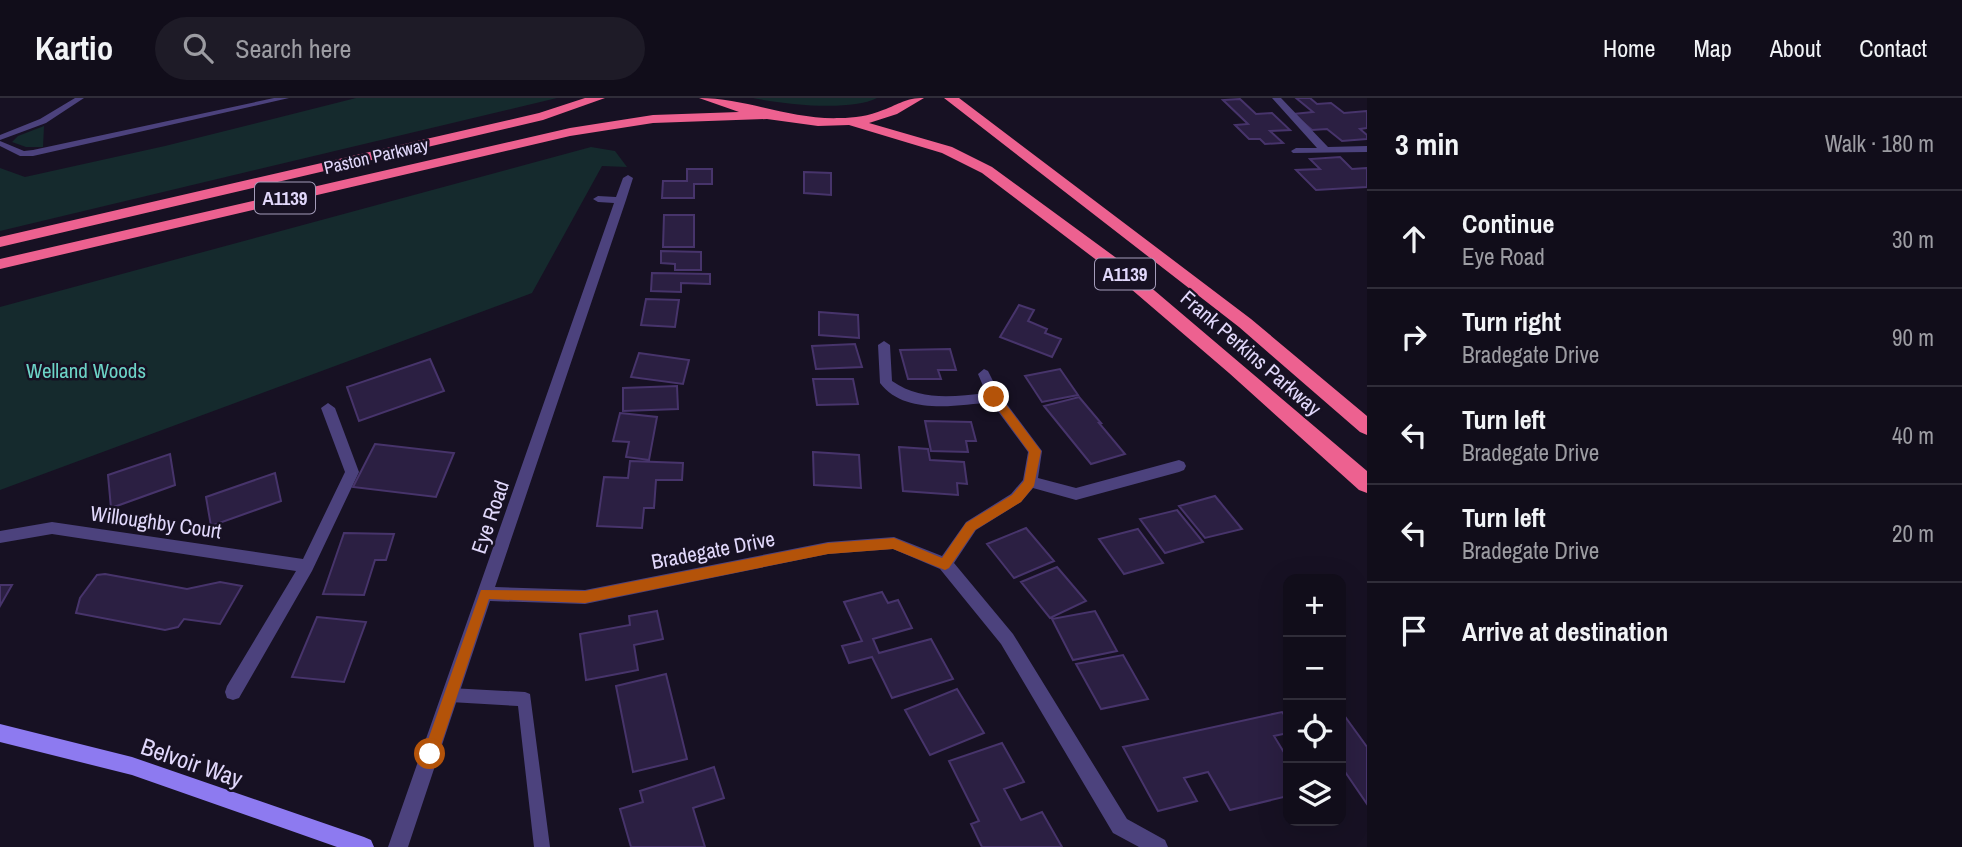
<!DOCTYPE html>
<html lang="en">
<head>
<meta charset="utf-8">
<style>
  :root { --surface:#110d1a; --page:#1e1b27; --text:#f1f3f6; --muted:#9c9ca2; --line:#302d39 }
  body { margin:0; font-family:"Archivo Narrow",sans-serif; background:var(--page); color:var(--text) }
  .controls { position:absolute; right:21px; bottom:21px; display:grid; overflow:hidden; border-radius:14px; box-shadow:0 7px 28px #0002 }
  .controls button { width:63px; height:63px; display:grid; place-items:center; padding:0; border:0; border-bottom:2px solid var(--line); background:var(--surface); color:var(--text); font:35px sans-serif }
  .stop { position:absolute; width:21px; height:21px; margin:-16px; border:5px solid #b45309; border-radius:50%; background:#fff }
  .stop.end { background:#b45309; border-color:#fff; box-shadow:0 2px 7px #0008 }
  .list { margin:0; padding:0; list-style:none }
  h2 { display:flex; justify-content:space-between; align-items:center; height:91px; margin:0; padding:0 28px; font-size:30px }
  h2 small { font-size:23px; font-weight:400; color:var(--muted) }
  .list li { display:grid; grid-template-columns:46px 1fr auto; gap:21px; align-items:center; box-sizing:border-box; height:98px; padding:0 28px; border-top:2px solid var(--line) }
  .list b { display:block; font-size:26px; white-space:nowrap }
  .list p { margin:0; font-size:23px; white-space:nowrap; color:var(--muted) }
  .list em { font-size:23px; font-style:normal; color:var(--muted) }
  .icon { flex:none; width:38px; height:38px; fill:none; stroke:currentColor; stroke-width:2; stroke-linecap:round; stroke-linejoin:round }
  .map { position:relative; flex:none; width:1367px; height:749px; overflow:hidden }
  header { display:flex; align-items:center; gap:42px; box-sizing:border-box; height:98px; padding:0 35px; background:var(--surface); border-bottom:2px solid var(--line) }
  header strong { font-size:33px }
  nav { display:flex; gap:38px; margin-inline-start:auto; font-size:24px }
  .search { width:490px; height:63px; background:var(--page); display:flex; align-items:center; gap:18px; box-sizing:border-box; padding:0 24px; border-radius:38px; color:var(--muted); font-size:26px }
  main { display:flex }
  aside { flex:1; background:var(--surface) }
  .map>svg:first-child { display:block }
  .green { fill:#152a2d }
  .building { fill:#2b1f42; stroke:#47346b; stroke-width:2 }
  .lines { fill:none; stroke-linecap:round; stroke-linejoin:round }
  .lane { fill:#4c427d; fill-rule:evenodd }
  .street { fill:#4c427d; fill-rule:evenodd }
  .secondary { fill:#8d7af0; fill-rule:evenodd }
  .highway { fill:#ed6190; fill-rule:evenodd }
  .route { fill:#b45309 }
  .labels { text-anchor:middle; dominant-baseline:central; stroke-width:5; stroke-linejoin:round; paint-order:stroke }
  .far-street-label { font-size:18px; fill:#e1d8fb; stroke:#171123 }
  .shield { fill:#171123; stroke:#a49cba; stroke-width:2 }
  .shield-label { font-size:19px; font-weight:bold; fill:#e1d8fb }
  .street-label { font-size:21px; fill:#e1d8fb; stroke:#171123 }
  .park-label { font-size:21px; fill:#6cd3c7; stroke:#171123 }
  .near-street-label { font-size:24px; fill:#e1d8fb; stroke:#171123 }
</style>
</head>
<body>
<header>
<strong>Kartio</strong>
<div class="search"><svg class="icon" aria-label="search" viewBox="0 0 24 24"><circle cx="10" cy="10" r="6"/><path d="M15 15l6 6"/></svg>Search here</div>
<nav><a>Home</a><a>Map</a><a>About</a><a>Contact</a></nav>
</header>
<main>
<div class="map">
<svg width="1367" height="749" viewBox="0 0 1367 749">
  <rect width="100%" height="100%" fill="#171123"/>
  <path class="green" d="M356,0h201l-557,133v-63l25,9 140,-31z
    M753,0h124c-28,14 -93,6 -124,0z
    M44,28l-1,21h-17l-14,-5 6,-6z
    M591,49l24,4 12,16 -25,-1 -70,127 -532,197v-183z"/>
  <path class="building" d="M1296,0h14l7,6 14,-1 13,10 23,-2v17l-7,1 7,6v4l-25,2 -15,-12 -15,1 -19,-16 20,-2z
    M1240,1l16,15 16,-1 18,17 -20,1 13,12 -18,1 -5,-5h-11l-14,-14 13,-1 -25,-24z
    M1340,59l12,12 15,-1v19l-51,3 -20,-20 24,-1 -10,-10z
    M687,71h25v15h-18v14h-32l1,-17h24z
    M804,74l27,1v22l-27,-2z
    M664,117h30v32h-31z
    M661,153l40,1v18h-26v-6l-14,-1z
    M652,175l58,1v10l-29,-1v9l-30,-1z
    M646,201l33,1 -4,27 -34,-2z
    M1019,207l15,5 -6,11 19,8 -2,4 16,6 -9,18 -52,-20z
    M819,214l39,3 1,23 -40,-3z
    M855,246l7,23 -46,2 -4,-23z
    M950,251l6,21h-18l3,9h-33l-8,-29z
    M639,255l50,7 -6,24 -52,-7z
    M430,261l14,32 -85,30 -12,-34z
    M1060,271l18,26 -36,7 -17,-26z
    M813,281h40l5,25 -41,1z
    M677,288l1,23 -55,2v-23z
    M1079,299l22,26h-2l26,31 -34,10 -47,-58z
    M620,315l37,4 -8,43 -23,-3 3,-15 -16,-1z
    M925,323l46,1 5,19h-10l2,11 -37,-1z
    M375,346l79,9 -18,44 -83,-10z
    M899,349l29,2 2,11 34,2 3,22 -10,-1 1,12 -55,-4z
    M813,354l46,3 2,33 -47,-3z
    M170,356l5,31 -64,23 -3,-33z
    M630,363l53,2 -1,17h-26l-2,28h-10l-2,20 -45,-2 7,-49 24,1z
    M275,375l6,28 -70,25 -5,-29z
    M1215,398l27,33 -37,9 -26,-32z
    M1177,412l26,32 -38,11 -25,-34z
    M1026,430l28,33 -40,17 -27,-34z
    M1138,431l25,34 -39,11 -25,-35z
    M344,435l50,1 -8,26h-11l-11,35 -41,-1z
    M1057,469l29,34 -36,17 -29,-36z
    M105,476l82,15 33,-7 22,4 -22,38 -36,-5 -6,8 -13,3 -89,-17 4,-15 17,-23z
    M0,487h12l-12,21z
    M882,494l6,11 10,-3 14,28 -39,11 6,14 52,-14 22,40 -61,19 -20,-41 -23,6 -7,-17 20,-5 -18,-39z
    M657,513l6,28 -29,6 4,25 -52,10 -6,-46 50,-9 -1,-9z
    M1095,513l22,40 -44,9 -21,-41z
    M317,519l49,5 -22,60 -52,-5z
    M1123,557l25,44 -47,10 -25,-45z
    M666,576l21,85 -54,13 -17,-86z
    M957,591l27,44 -54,22 -25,-45z
    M1341,613l26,36v57l-26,-38z
    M1282,614l3,4h3v17l-14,3 14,23v37l-58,14 -22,-38 -24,6 13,23 -39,10 -35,-64z
    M1002,645l22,39 -20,7 17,31 21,-8 20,35h-80l-11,-23 8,-3 -30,-60z
    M714,669l10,31 -31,10 12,39h-74l-11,-38 23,-7 -3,-11z"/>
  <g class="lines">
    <path class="lane" d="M75,0h9l-38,25 -46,17v-5l40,-16z
      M274,0h15l-256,58h-13l-20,-10v-5l24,10 9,-1z
      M450,590l75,4 5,2 20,153h-16l-16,-141 -68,-4 -5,-2 -2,-5 2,-5z"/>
    <path class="street" d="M1272,0h9l47,49 39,-1v6l-74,1 -2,-2 5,-3h21z
      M628,77l5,3 -7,22 -131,387 90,3 243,-48 66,-5 48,19 24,-34 45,-28 12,-14 5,-28 -37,-50c-35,4 -87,13 -111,-19l-2,-38 6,-4 6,4 2,36c29,20 60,16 94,12l-8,-19 6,-5 4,2 12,24 42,56 -4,27 38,10 103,-28 5,2 2,4 -2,4 -5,2 -103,28 -43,-12 -12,14 -45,28 -22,33 59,71 114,185 38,21 3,7h-29l-26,-14 -112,-189 -61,-75 -47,-20 -65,5 -243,50 -95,-3 -82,246h-20l226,-644 -16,-1 -5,-3 5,-3 18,1 7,-19z
      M328,305l7,5 24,64 -47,99 -73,127 -6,2 -6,-2 -2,-6 2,-6 69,-115 -244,-37 -52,9v-12l52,-9 251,37 42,-87 -24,-64z"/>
    <path class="secondary" d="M0,626l132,33 232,80 7,3 3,7h-37l-205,-72 -132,-33z"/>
    <path class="highway" d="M585,0h20l-62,22 -543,127v-10l539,-124z
      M699,0c47,0 92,22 141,20 14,0 29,-2 43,-8 17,-6 22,-12 41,-12l-27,16 -28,9 83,24 40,20 123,90 252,214v22l-8,-3 -130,-117 -126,-108 -121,-92 -40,-20 -93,-28 -31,1 -51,-7 -114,4 -83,13 -570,133v-10l570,-131 83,-13 86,-3z
      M944,0h15l292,221 116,97v19l-7,-3 -121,-105z"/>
  </g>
  <path class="route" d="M994,295l4,1 43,57 -7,35 -13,16 -46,28 -26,38 -4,2 -52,-21 -65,5 -243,49 -96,-4 -51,155 -3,5 -5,2 -5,-2 -2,-5 58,-164 104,1 243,-48 66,-5 48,20 24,-35 46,-28 12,-14 5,-29 -38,-52 -2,-3z"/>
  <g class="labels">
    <g class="far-street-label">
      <text transform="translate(376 58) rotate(-13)">Paston Parkway</text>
    </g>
    <g class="shield">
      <rect x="255" y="84.5" width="60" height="31" rx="5"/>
      <rect x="1095" y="160.5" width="60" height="31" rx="5"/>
    </g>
    <g class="shield-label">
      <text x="285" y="100">A1139</text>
      <text x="1125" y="176">A1139</text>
    </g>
    <g class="street-label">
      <text transform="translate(1251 255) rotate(41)">Frank Perkins Parkway</text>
      <text transform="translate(490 419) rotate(-71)">Eye Road</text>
      <text transform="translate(156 424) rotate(8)">Willoughby Court</text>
      <text transform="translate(713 452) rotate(-11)">Bradegate Drive</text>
    </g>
    <g class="park-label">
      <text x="86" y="272">Welland Woods</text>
    </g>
    <g class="near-street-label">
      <text transform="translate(192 664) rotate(19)">Belvoir Way</text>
    </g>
  </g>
</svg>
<div class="controls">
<button>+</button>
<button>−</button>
<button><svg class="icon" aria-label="locate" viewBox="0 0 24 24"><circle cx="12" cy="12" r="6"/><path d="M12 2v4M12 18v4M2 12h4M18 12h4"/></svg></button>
<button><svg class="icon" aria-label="layers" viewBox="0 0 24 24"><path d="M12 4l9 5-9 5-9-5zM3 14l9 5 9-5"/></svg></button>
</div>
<div class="stop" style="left:430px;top:656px"></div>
<div class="stop end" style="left:994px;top:299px"></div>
</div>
<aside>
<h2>3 min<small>Walk · 180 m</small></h2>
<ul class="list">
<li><svg class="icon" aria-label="ahead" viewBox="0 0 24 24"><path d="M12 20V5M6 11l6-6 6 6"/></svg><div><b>Continue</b><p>Eye Road</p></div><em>30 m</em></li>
<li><svg class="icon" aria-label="right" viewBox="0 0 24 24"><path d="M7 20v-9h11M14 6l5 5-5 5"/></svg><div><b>Turn right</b><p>Bradegate Drive</p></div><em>90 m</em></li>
<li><svg class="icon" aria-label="left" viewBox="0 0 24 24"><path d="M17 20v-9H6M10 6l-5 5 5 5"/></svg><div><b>Turn left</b><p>Bradegate Drive</p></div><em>40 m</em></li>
<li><svg class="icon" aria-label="left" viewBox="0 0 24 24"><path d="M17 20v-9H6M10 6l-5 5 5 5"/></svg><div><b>Turn left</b><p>Bradegate Drive</p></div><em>20 m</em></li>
<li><svg class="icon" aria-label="arrive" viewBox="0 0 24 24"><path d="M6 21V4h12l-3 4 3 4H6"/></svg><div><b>Arrive at destination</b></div></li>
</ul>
</aside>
</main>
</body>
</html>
